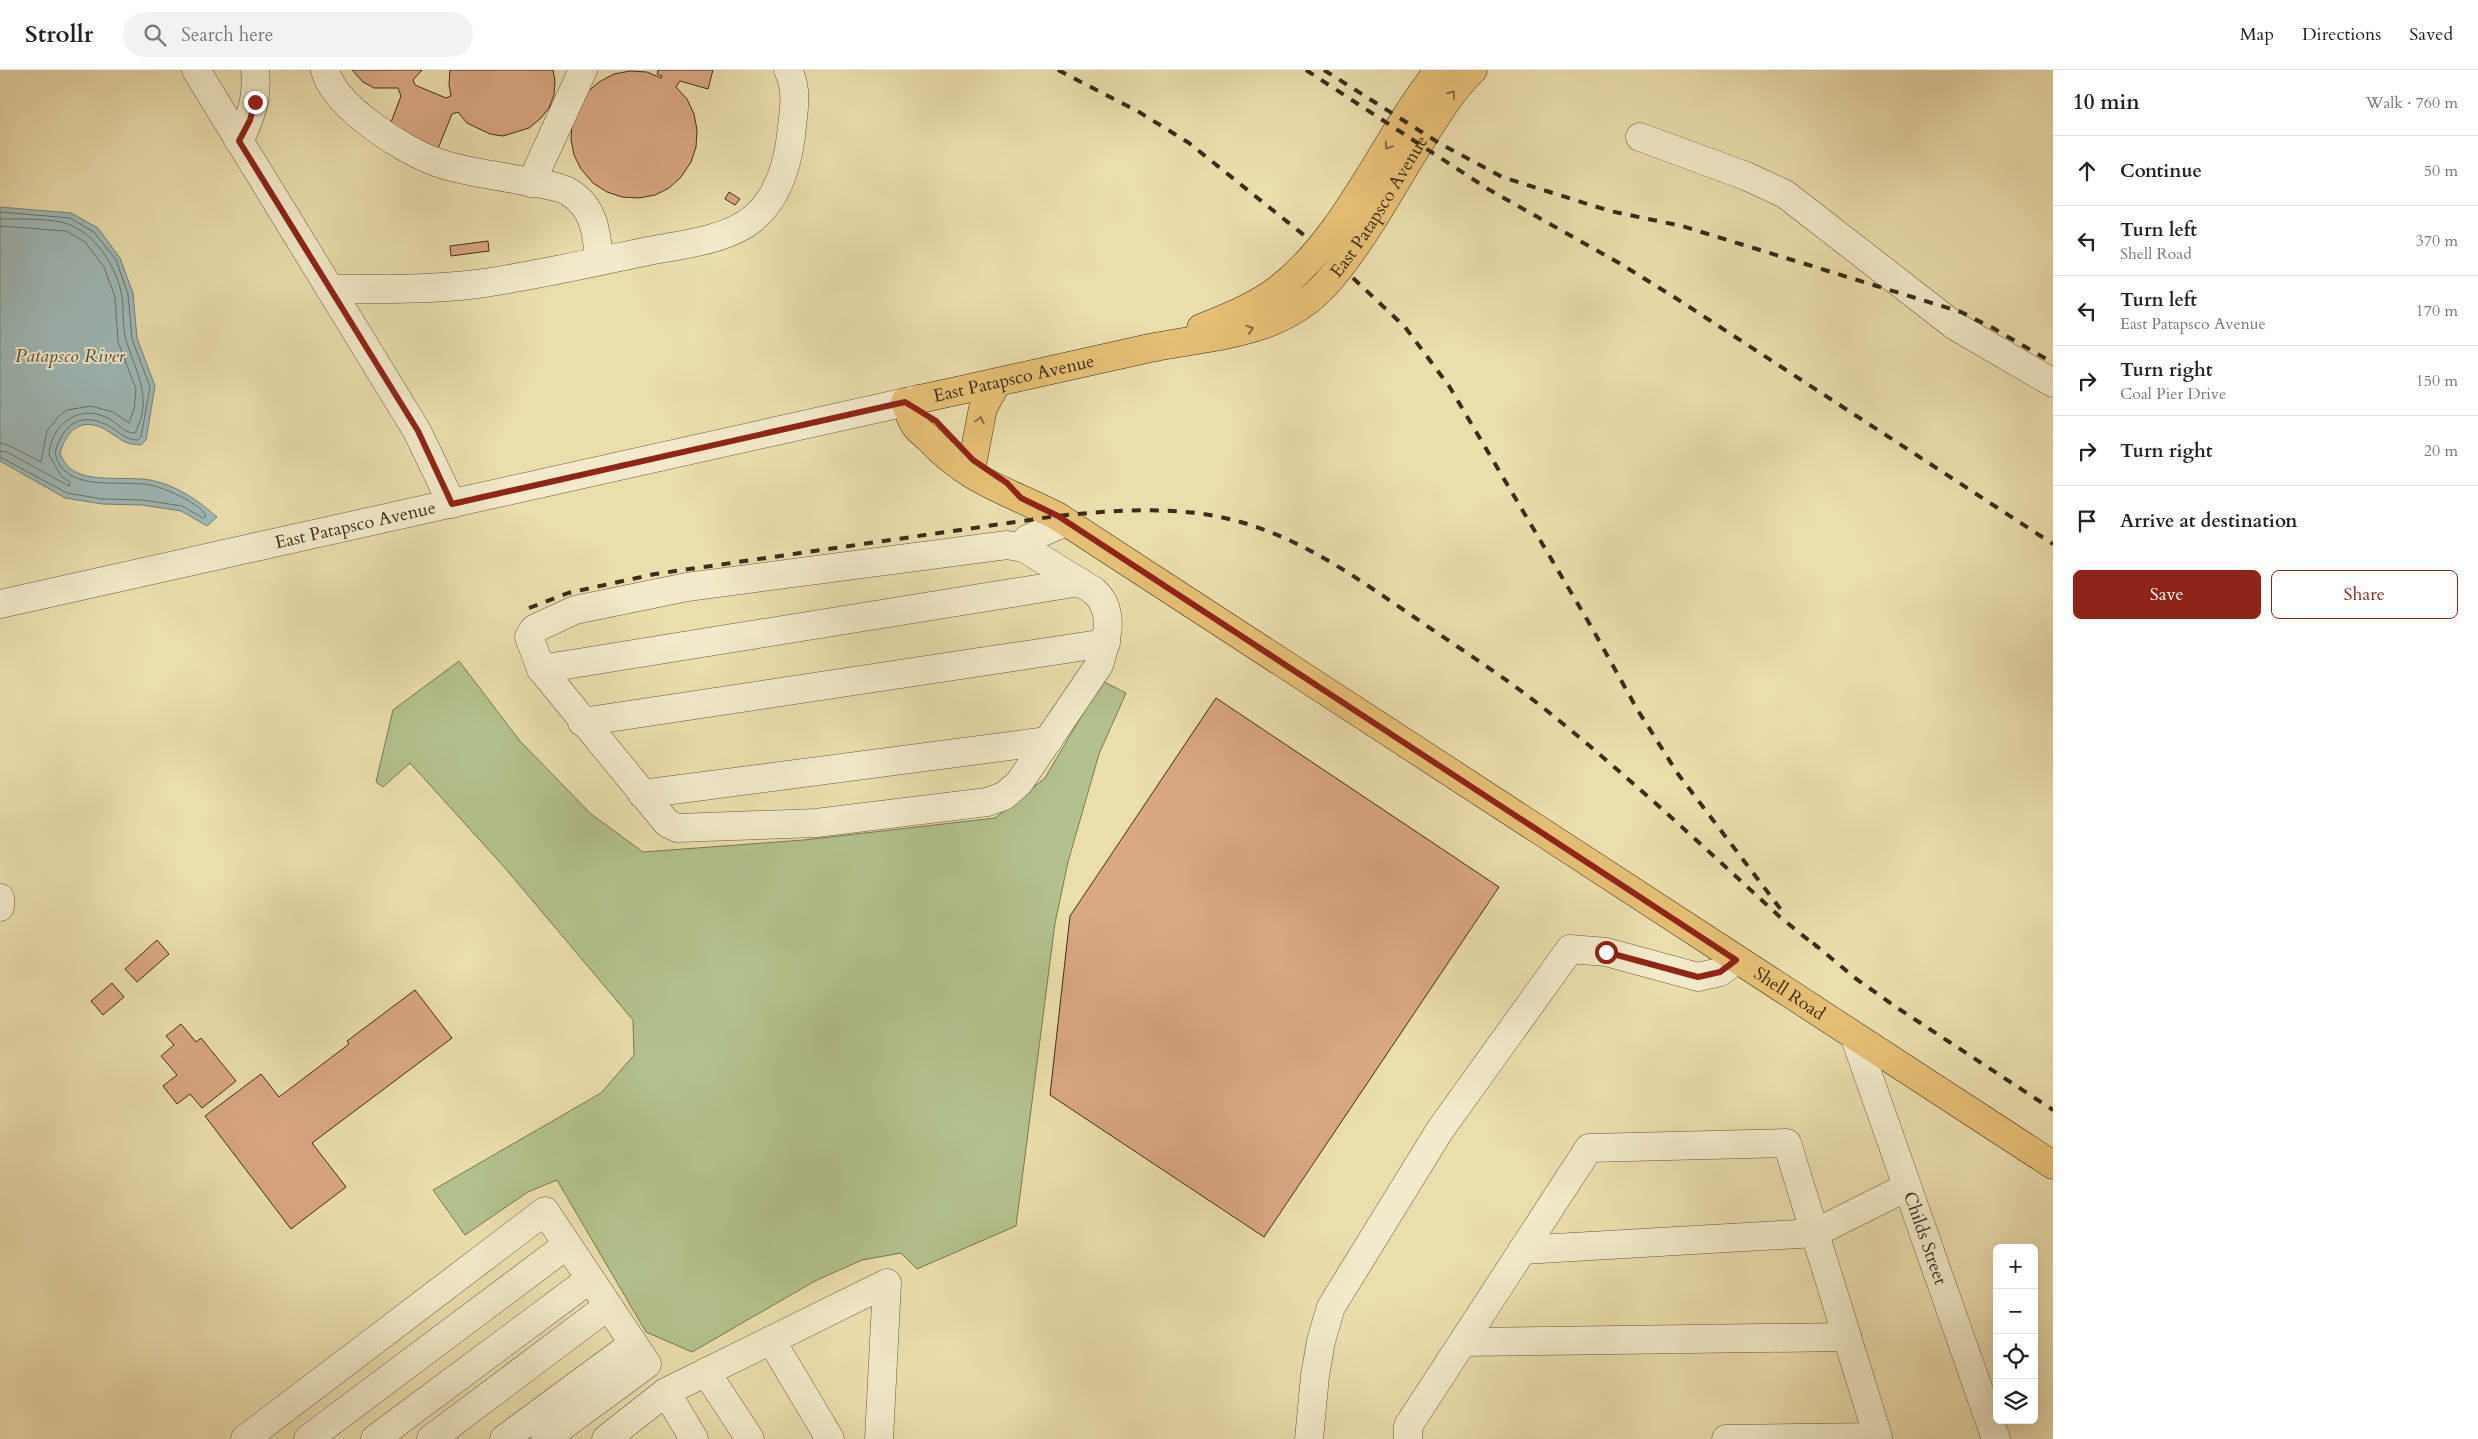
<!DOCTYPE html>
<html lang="en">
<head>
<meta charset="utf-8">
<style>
  :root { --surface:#fff; --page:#f2f2f2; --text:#222; --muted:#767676; --line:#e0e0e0; --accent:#8f2418 }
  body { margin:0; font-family:Cardo,serif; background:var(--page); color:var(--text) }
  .controls { position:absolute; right:15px; bottom:15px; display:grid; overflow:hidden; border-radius:8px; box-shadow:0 5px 20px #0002 }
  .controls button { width:45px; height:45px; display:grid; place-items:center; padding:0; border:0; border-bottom:1px solid var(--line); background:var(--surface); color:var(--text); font:25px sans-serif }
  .stop { position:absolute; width:15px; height:15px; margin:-11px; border:4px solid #8f2418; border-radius:50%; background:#fff }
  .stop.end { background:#8f2418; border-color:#fff; box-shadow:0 1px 5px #0008 }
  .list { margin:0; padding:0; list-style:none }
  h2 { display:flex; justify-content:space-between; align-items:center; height:65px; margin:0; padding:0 20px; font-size:21px }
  h2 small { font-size:16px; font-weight:400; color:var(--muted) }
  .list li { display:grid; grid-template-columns:32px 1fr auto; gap:15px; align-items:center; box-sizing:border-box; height:70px; padding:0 20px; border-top:1px solid var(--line) }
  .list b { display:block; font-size:19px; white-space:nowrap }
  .list p { margin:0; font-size:16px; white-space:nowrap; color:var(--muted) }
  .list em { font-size:16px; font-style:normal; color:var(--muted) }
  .actions { display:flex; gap:10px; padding:15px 20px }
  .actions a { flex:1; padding:11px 0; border:1px solid var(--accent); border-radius:8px; text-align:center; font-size:18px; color:var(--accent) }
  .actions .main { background:var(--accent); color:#fff }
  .icon { flex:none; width:28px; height:28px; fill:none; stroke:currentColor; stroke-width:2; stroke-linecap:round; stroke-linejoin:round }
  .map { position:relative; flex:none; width:2053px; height:1369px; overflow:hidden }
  header { display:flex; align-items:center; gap:30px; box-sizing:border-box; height:70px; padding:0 25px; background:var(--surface); border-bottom:1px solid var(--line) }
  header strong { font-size:24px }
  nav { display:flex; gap:28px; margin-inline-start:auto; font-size:18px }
  .search { width:350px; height:45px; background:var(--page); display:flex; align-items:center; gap:12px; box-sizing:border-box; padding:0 18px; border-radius:28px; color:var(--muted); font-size:19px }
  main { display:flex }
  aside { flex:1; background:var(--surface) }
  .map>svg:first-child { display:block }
  .green { fill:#b3c28d; stroke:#777754 }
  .water { fill:#9fb9b7; stroke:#778179 }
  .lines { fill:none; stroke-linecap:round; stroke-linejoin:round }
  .shore { stroke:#6d7269; stroke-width:1 }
  .building { fill:#daa783; stroke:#3b2c1b }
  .minor-casing { stroke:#675840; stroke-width:29 }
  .major-casing { stroke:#3b2c1b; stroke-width:29 }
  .minor { stroke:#f2eaca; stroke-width:28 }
  .major { stroke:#e6bf76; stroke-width:28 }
  .rail { stroke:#3b2c1b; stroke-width:4; stroke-dasharray:9 9; stroke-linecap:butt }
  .oneway { stroke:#886e44 }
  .route { stroke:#8f2418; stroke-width:6 }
  .labels { text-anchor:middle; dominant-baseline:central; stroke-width:4; stroke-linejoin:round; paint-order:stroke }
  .street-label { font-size:18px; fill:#3b2c1b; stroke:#f2eaca }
  .water-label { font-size:19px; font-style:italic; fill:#544f42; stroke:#f2eaca }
</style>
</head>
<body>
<header>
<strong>Strollr</strong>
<div class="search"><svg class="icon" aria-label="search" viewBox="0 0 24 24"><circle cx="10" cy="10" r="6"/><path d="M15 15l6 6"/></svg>Search here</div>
<nav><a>Map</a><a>Directions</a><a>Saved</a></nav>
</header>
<main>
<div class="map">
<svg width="2053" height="1369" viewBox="0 0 2053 1369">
  <rect width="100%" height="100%" fill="#ebdead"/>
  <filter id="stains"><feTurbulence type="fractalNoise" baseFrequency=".004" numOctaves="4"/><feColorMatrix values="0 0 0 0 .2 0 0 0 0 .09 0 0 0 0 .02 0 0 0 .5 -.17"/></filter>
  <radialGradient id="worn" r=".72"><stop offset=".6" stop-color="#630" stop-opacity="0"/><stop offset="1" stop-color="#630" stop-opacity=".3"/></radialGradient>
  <path class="green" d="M459,591l61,80 71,73 52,38 161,-12 191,-22 50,-40 57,-97 24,12 -27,61 -31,108 -13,61 -39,303 -99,43 -16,-16 -39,7 -47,21 -123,71 -46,-20 -89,-152 -29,12 -63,43 -32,-45 168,-97 33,-38 -1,-35 -127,-151 -96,-106 -27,24 -7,-5 17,-72z"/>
  <path class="water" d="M0,137l71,6 27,15 22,30 13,35 4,45 18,48 -9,54 -5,5c-19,-1 -20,-6 -35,-15 -24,-14 -40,0 -46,24 3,5 6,12 11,15 18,14 56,7 79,11 26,5 48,20 67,37l-10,9 -26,-15 -39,-6 -40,-1 -37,-6 -65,-37z"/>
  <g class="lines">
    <path class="shore" d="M0,142l70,6 24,14 22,28 12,34 4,45 18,48 -9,50 -3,3c-14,0 -19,-9 -31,-15 -28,-14 -45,1 -52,28 9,41 64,26 95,32 13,3 27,9 39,16 7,5 14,8 17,15l-3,2 -21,-12 -39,-6 -40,-1 -36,-6 -67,-36
      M0,149c17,0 52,-1 68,5 28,10 50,45 54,73 2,15 0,32 5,46 10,32 26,56 8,90 -11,0 -15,-8 -24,-13 -29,-18 -60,2 -62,35l12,21 9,6 -1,4 -62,-34 -7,-1
      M0,156l66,5 19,11 19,25 11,30 3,45 18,47 -2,20 -5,14 -16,-11 -22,-6 -24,4 -8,6 -12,15 -6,31 -31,-16 -10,-3"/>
  </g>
  <path class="building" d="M352,0h70l-9,10 2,5 31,13 5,-2 -2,-12 1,-14h103l2,11 -1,14 -5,13 -9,11 -11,9 -26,8 -13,-2 -23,-11 -9,-11 -6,2 -15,37 -49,-21 13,-34 -3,-8h-24l-11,-6z
    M658,0h55l-5,19 -28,-8 -4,6 11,12 7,15 3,16 -1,17 -5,15 -10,15 -12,11 -14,7 -16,3 -17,-1 -15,-5 -14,-9 -12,-14 -7,-14 -3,-16 1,-16 14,-30 13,-11 15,-8 16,-3 17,1 14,6 1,-2 -5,-2z
    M729,122l11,7 -5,6 -10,-6z
    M488,171l1,10 -38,5 -1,-10z
    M1216,628l283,189 -235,350 -214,-142 20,-179z
    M157,870l12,14 -32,28 -12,-13z
    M112,913l12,14 -21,18 -12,-14z
    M415,920l37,48 -140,105 34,44 -55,42 -86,-113 56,-42 18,23 70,-53 -2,-3z
    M181,954l15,18 5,-4 35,43 -34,27 -12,-14 -13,10 -14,-18 14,-11 -16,-19 13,-11 -8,-9z"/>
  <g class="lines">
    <g class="minor-casing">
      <g id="minor">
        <path d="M196,0l221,361 35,73"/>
        <path d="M325,0c9,36 77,80 111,92 24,9 52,12 78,17 13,3 44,6 55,13 26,16 28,42 30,69"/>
        <path d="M1640,67l106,39 39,18 170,132 98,57"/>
        <path d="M239,71c12,-24 19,-44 16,-71"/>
        <path d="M531,113l52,-113"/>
        <path d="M330,219c49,0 98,1 147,-5 57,-8 114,-21 171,-33 33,-6 81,-11 107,-34 23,-20 32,-50 36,-81 2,-23 8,-44 -3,-66"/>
        <path d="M1024,478l70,43c22,20 13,48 5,74l-80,118 -15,13 -17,6 -171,21 -139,5 -10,-5 -126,-154 -12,-32 5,-8 41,-19 112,-23 320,-42 17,3 3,-9 39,-17"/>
        <path id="s1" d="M0,534l920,-205"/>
        <path d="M541,599l539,-87"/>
        <path d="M582,652l524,-79"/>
        <path d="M642,724l406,-53"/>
        <path d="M0,828v9"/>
        <path id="s2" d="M1855,968l141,401"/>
        <path d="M1522,1180l293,-17 92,-46"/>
        <path d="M771,1270l59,99"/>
        <path d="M1463,1272l384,-5"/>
        <path d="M706,1302l44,67"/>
        <path d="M666,1322l28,47"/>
        <path d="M245,1369l300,-228 102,153 -102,75"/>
        <path d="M308,1369l259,-194"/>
        <path d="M375,1369l215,-160"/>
        <path d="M431,1369l177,-133"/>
        <path d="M504,1369l129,-95"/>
        <path d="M606,1369l60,-47 221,-109 -8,156"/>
        <path d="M1309,1369l6,-63 6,-35 10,-34 109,-177 130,-181 36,3 92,25 22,-5 16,-12"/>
        <path d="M1408,1369v-13l181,-278 198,-5 91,294 -152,2"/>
      </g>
    </g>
    <g class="major-casing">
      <g id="major">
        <path d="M1201,258c25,-10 50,-20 72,-35 73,-53 110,-154 166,-223"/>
        <path id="s3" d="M920,329c74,-16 148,-33 221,-49 66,-15 136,-12 185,-66 38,-43 65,-96 96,-145 15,-24 30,-49 51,-69"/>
        <path id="s4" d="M905,332c3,7 5,16 9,22 3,6 11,11 16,16 39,42 78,51 127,76l996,649"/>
        <path d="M973,390l10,-52 14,-25"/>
      </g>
    </g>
    <use href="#minor" class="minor"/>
    <use href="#major" class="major"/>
    <path class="rail" d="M1058,0l81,42 50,31 116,93
      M1306,0l182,119 131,74 55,34 379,247
      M1324,0l115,73 63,34 108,34 72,15 279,86 32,16 60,35
      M1353,208l52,49 44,59 143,242 45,81 41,65 104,137
      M529,538l39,-15 87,-19 402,-58c60,-6 122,-11 180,5 67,18 121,58 177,96 46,32 94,62 137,97 79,64 154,134 229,203l37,30
      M1813,873l42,35 41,29 157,103"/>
  </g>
  <defs><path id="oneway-chevron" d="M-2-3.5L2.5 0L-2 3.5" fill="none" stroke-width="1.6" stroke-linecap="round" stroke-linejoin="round" transform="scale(1.25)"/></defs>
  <g class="oneway">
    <use href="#oneway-chevron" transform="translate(1452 24) rotate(-51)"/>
    <use href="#oneway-chevron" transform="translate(1388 76) rotate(123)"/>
    <use href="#oneway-chevron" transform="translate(1250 259) rotate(-18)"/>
    <use href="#oneway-chevron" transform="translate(980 350) rotate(-77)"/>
  </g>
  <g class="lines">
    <path class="route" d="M255,32l-5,18 -11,21 179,290 34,73 453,-102 31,19 37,39 34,23 14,15 37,18 678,444 -16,12 -22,5 -92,-25"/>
  </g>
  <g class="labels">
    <g class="street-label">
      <text stroke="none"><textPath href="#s3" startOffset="521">East Patapsco Avenue</textPath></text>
      <text stroke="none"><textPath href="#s3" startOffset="96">East Patapsco Avenue</textPath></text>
      <text stroke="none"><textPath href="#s1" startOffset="364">East Patapsco Avenue</textPath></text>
      <text stroke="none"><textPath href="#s4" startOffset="1070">Shell Road</textPath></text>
      <text stroke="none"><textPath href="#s2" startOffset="212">Childs Street</textPath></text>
    </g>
    <g class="water-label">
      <text x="70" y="286">Patapsco River</text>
    </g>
  </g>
  <rect width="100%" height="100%" filter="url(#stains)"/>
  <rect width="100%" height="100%" fill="url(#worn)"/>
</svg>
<div class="controls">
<button>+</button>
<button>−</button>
<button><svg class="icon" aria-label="locate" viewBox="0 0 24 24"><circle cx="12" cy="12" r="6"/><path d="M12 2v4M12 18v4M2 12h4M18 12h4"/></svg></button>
<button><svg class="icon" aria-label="layers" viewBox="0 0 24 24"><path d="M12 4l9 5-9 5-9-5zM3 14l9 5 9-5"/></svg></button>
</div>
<div class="stop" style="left:1606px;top:882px"></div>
<div class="stop end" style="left:255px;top:32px"></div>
</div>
<aside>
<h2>10 min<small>Walk · 760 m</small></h2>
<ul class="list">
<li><svg class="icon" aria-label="ahead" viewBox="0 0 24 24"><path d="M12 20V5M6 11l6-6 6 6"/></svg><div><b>Continue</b></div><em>50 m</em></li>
<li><svg class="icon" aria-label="left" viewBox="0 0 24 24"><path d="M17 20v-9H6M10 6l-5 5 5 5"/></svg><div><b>Turn left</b><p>Shell Road</p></div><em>370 m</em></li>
<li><svg class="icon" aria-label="left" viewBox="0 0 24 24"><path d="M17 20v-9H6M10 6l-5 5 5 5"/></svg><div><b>Turn left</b><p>East Patapsco Avenue</p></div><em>170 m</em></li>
<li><svg class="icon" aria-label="right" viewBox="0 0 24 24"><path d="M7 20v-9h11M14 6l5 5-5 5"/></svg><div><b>Turn right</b><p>Coal Pier Drive</p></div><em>150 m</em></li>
<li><svg class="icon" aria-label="right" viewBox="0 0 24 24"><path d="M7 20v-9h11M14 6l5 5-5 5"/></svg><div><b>Turn right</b></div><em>20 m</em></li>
<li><svg class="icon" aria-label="arrive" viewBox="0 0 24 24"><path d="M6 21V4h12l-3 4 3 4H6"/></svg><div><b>Arrive at destination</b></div></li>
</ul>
<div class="actions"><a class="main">Save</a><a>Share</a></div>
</aside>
</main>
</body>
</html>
